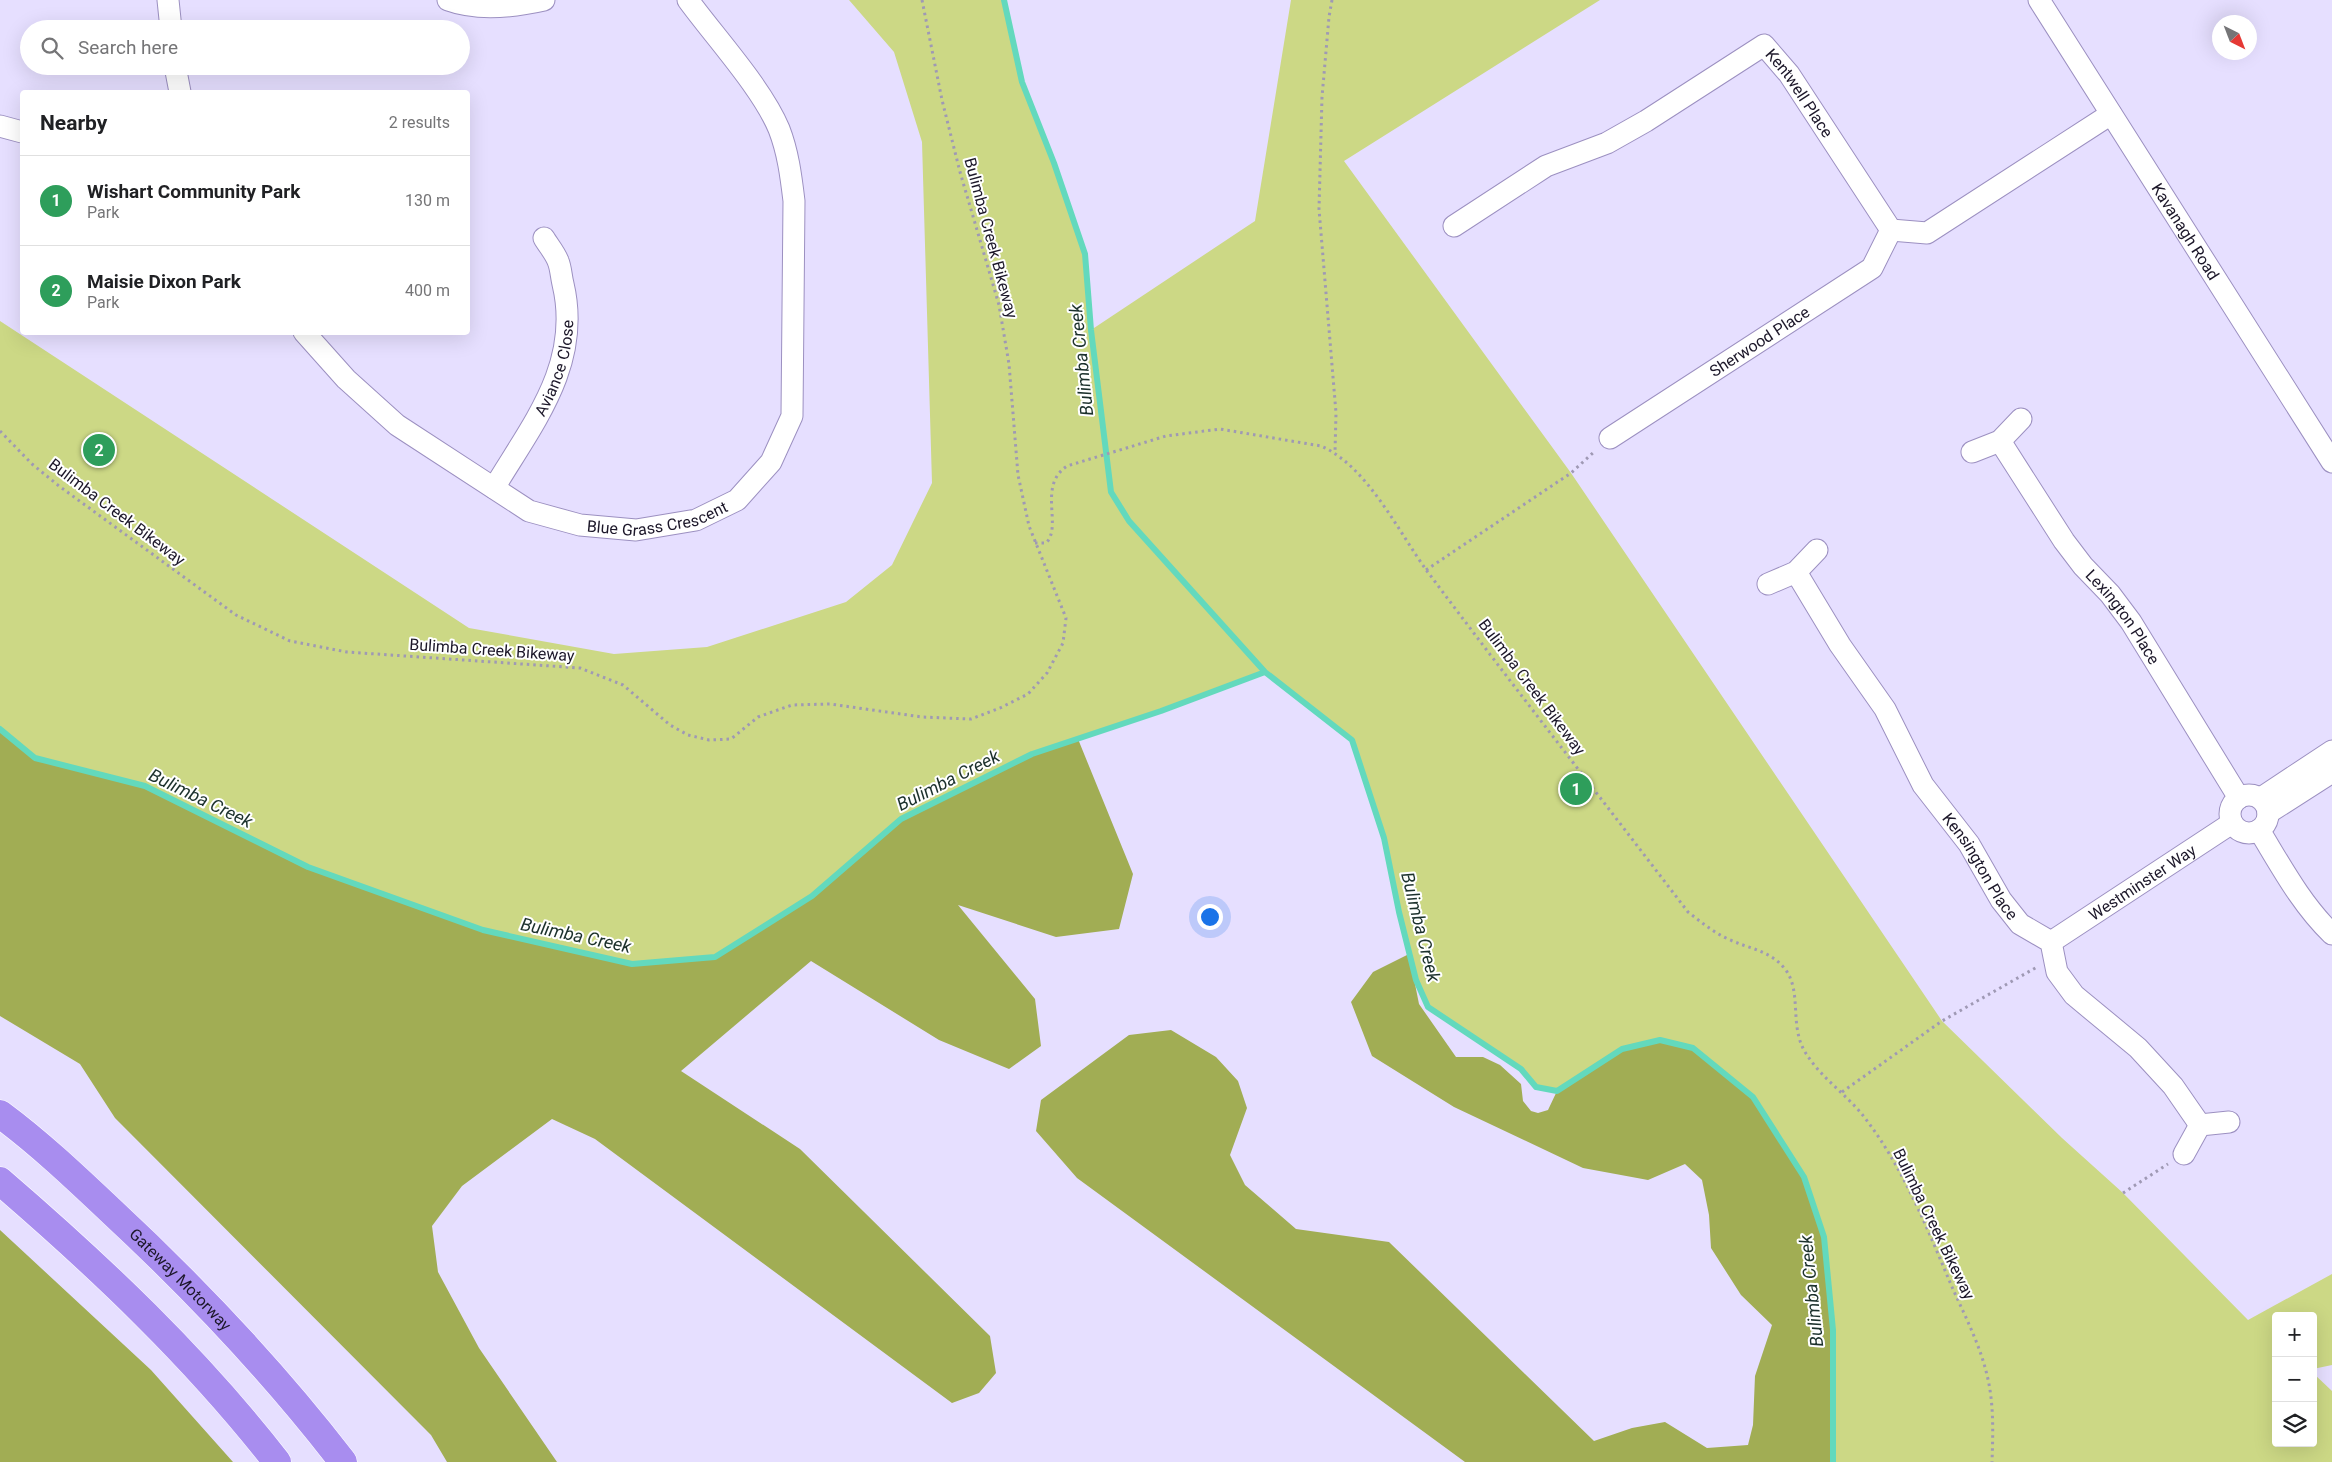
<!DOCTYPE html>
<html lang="en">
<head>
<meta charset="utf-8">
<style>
  :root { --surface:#fff; --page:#f6f6f6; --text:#202124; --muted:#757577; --line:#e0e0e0; --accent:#db2777 }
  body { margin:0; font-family:Roboto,sans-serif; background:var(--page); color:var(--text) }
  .controls { position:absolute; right:15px; bottom:15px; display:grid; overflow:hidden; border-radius:5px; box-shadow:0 5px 20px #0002 }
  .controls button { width:45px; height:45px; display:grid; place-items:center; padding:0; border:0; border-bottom:1px solid var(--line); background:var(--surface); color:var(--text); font:25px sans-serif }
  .compass { position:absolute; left:2212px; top:15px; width:45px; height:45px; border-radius:50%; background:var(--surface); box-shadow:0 5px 20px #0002; rotate:138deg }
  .you { position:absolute; left:1209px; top:916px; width:18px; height:18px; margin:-12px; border:4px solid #fff; border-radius:50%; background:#1a73e8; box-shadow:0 0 0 8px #1a73e833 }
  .badge { display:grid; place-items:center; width:32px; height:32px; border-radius:50%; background:var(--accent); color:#fff; font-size:16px; font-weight:700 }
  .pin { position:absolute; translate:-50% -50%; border:2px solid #fff; box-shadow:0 1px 5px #0006 }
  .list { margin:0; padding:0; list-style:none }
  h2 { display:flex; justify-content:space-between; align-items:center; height:65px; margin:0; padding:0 20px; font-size:21px }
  h2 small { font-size:16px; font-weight:400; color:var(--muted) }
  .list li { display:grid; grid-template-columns:32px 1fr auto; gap:15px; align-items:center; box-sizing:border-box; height:90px; padding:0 20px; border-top:1px solid var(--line) }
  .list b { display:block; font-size:19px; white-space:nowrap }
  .list p { margin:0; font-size:16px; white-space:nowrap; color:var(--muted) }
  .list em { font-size:16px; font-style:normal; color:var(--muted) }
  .icon { flex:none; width:28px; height:28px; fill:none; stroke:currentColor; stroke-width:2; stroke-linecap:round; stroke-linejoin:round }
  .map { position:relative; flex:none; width:2332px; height:1462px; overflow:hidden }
  .search { position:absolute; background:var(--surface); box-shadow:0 5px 20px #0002; left:20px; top:20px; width:450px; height:55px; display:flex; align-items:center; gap:12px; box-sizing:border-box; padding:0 18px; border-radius:28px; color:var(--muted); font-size:19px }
  .panel { position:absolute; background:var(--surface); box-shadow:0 5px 20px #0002; left:20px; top:90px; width:450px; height:245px; border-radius:5px }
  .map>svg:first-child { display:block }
  .green { fill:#ccd885 }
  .forest { fill:#a1ad54 }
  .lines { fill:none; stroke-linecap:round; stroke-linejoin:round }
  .stream { stroke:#63d9bd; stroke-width:6 }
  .minor-casing { stroke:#9c90c1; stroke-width:23 }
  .motorway-casing { stroke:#fff; stroke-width:29 }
  .path { stroke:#9f99b4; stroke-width:3; stroke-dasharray:2.5 4; stroke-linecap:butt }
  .minor { stroke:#fff; stroke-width:21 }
  .motorway { stroke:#a88def; stroke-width:28 }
  .labels { text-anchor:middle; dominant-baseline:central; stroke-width:4; stroke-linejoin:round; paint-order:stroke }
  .street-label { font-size:16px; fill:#1c1729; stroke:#fff }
  .water-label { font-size:18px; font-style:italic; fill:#1c312c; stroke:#fff }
</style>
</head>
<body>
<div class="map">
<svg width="2332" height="1462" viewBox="0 0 2332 1462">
  <rect width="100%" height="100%" fill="#e6dfff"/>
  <path class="green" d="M849,0h155l18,82 32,81 31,91 6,76 164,-109 36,-221h309l-256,161 227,312 371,548 120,117 61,55 125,127 84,-46v91l-19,4v-53h-37v127h37v-70l19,18v71h-499v-132l-9,-93 -202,-188 -65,42 -21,-4 -15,-18 -93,-62 -12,-27 -17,-68 -15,-74 -32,-98 -87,-68 -104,39 -129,43 -131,65 -89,77 -97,61 -83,7 -149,-34 -175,-63 -163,-81 -110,-28 -35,-29v-408l469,307 145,26 93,-7 139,-45 46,-37 40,-82 -10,-341 -28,-90z"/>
  <path class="forest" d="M0,729l35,29 110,28 163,81 175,63 149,34 83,-7 97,-61 89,-77 131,-65 46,-15 55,135 -14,55 -63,8 -98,-32 77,94 6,47 -32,23 -70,-29 -128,-79 -130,110 119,78 190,187 6,37 -17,20 -27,10 -357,-264 -43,-20 -90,67 -30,40 6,46 41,76 78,114h-110l-16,-27 -316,-317 -35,-54 -80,-48z
    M1409,954l10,50 37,53h27l17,8 21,19 2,17 8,10 7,2 10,-3 9,-19 65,-42 38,-9 33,8 60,49 51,80 20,60 9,93v132h-368l-388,-284 -41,-47 5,-31 88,-65 42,-5 45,27 22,24 9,27 -17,47 15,30 51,44 93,13 205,199 38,-13 33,-6 42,26 41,-3 5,-20 2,-49 17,-51 -31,-30 -30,-47 -2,-33 -7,-35 -17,-16 -37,16 -65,-12 -129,-61 -82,-51 -21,-54 22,-30z
    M0,1230l151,140 82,92h-233z"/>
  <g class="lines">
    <path class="stream" d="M1004,0l18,82 32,81 31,91 6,76 20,162 18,29 136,151 87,68 32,98 15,74 17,68 12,27 93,62 15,18 21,4 65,-42 38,-9 33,8 60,49 51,80 20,60 9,93v132
      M0,729l35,29 110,28 163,81 175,63 149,34 83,-7 97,-61 89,-77 131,-65 129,-43 104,-39"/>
    <g class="minor-casing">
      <g id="minor">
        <path d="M168,0l3,29"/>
        <path d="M448,0c30,11 65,7 96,0"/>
        <path id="s1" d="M2039,0l293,462"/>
        <path d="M175,66l5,26"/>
        <path d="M0,126l22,6"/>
        <path id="s2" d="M1454,226l92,-60 61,-23 39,-22 118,-76 25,29 102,156 36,3 184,-119"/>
        <path id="s3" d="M304,332l42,47 51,46 132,86 51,14 56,5 60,-10 41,-20 34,-38 21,-46 2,-215c-3,-25 -6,-49 -15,-72 -17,-41 -64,-92 -91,-129"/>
        <path id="s4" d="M1610,438l262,-170 19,-38"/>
        <path id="s5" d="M2000,441l64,100 19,25 27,28 21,28 108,176"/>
        <path d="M1972,452l28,-11 21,-22"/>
        <path id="s6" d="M494,488c39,-65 88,-124 69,-204 -2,-8 -2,-16 -5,-23 -3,-8 -10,-16 -14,-23"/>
        <path id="s7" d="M1796,572l44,73 45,64 38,76 46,59 32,56 19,24 31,18 6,30 17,23 64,53 35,38 27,39"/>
        <path d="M1768,584l28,-12 21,-22"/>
        <circle cx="2249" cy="814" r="19"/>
        <path d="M2261,798l71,-47"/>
        <path d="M2268,813l64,-41"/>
        <path d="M2259,830c22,36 42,74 73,104"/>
        <path id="s8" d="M2051,942l181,-119"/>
        <path d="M2184,1154l16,-29 29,-3"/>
      </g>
    </g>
    <g class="motorway-casing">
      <g id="motorway">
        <path id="s9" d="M0,1114c38,28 74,62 109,95 84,78 164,162 234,253"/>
        <path d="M0,1181c100,86 196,177 277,281"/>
      </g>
    </g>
    <path class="path" d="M1332,0l-3,17 -7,80 -3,112 17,204 -1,39
      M0,431l32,33 27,22 177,129 54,26 57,11 233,16 43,17 47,40 18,10 21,5 22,-1 27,-22 34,-12 38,-1 92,13 49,2 29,-11 28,-14 19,-21 16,-30 3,-25 -37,-92 -11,-51 -9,-111 -10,-59 -39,-133 -18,-72 -20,-100
      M1035,543h11c17,-17 -9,-57 21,-77l99,-30 54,-7 101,17c46,20 77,85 106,125 86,115 174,227 261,341 13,10 25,20 40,27 21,10 42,11 57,30 18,23 3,59 22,86 14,22 37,38 54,58 41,51 66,115 91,174 13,29 28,58 35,88 7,28 6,58 5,87
      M1426,570l145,-97 24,-22
      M1842,1092l100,-71 95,-54
      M2123,1193l45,-29"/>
    <use href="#minor" class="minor"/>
    <use href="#motorway" class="motorway"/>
  </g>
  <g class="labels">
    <g class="street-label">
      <text stroke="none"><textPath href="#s2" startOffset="420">Kentwell Place</textPath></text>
      <text stroke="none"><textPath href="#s1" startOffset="274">Kavanagh Road</textPath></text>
      <text transform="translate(991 238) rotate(75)">Bulimba Creek Bikeway</text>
      <text stroke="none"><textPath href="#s4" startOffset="178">Sherwood Place</textPath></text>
      <text stroke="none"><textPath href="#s6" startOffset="136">Aviance Close</textPath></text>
      <text transform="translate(117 512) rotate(37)">Bulimba Creek Bikeway</text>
      <text stroke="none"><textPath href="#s3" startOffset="421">Blue Grass Crescent</textPath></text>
      <text stroke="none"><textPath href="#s5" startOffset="215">Lexington Place</textPath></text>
      <text transform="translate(492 650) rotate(4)">Bulimba Creek Bikeway</text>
      <text transform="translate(1532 687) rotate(53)">Bulimba Creek Bikeway</text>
      <text stroke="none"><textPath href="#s7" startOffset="348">Kensington Place</textPath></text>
      <text stroke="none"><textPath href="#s8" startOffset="109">Westminster Way</textPath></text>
      <text transform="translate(1934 1224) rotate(64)">Bulimba Creek Bikeway</text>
      <text stroke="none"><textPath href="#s9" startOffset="245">Gateway Motorway</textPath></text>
    </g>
    <g class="water-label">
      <text transform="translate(1081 360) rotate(-96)">Bulimba Creek</text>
      <text transform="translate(948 780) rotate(-27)">Bulimba Creek</text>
      <text transform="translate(201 798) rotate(26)">Bulimba Creek</text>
      <text transform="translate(1421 927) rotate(76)">Bulimba Creek</text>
      <text transform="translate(576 935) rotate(12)">Bulimba Creek</text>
      <text transform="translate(1811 1291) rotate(-96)">Bulimba Creek</text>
    </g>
  </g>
</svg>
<div class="controls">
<button>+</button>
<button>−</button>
<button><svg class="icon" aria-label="layers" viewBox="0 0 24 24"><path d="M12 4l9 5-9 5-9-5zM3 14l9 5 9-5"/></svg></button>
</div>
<svg class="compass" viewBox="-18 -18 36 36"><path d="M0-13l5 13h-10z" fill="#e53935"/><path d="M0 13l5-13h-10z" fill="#757577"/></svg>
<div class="you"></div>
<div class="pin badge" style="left:1576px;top:789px;background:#2e9e5b">1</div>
<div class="pin badge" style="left:99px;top:450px;background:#2e9e5b">2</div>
<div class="search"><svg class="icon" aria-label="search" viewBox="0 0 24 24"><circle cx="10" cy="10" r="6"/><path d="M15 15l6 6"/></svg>Search here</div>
<section class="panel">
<h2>Nearby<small>2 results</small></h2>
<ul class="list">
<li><span class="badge" style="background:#2e9e5b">1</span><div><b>Wishart Community Park</b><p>Park</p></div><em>130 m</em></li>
<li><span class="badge" style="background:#2e9e5b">2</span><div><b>Maisie Dixon Park</b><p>Park</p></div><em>400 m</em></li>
</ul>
</section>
</div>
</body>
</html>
